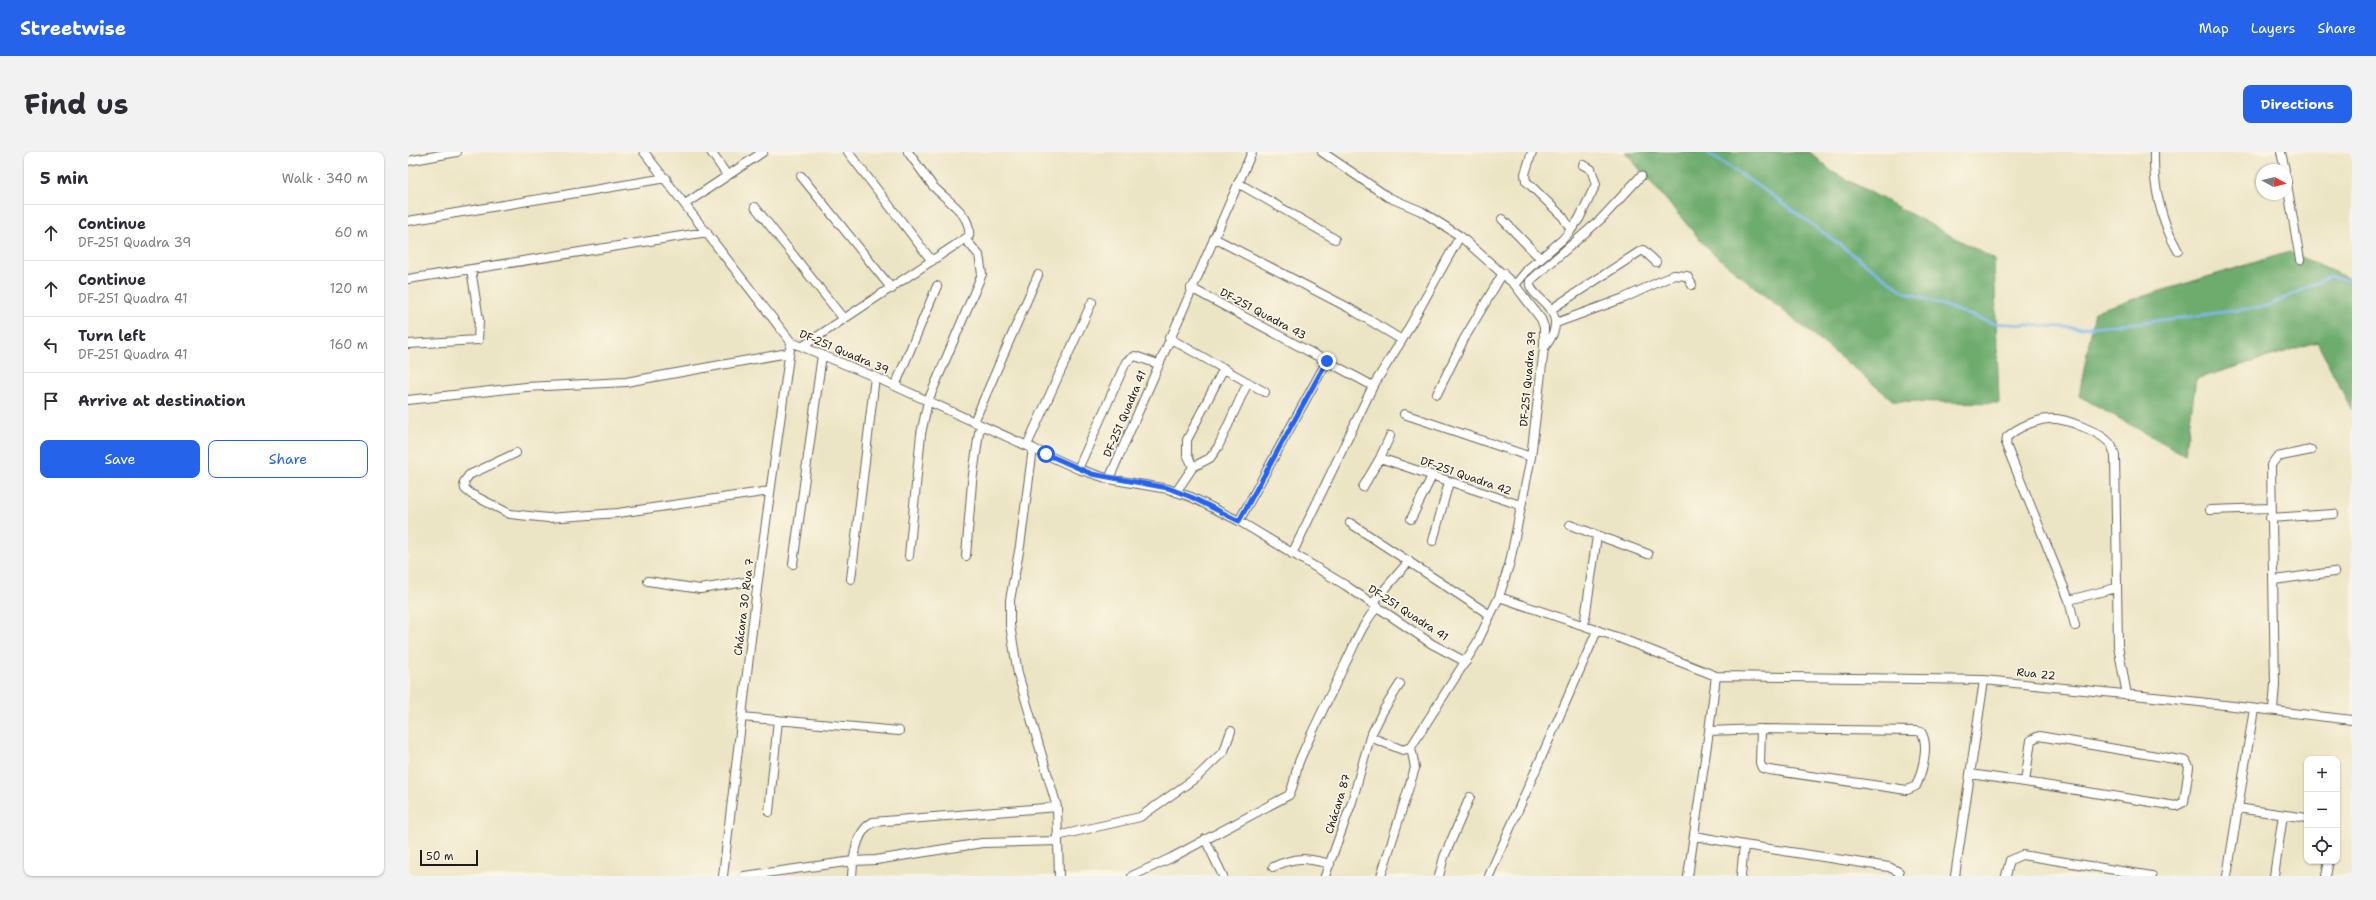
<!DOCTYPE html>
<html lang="en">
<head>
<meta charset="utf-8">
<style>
  :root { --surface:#fff; --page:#f2f2f3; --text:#2b2b33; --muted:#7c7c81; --line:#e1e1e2; --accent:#2563eb }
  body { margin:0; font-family:"Shantell Sans",sans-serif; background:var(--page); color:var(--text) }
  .controls { position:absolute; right:12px; bottom:12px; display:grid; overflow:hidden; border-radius:8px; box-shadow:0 1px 3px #0004 }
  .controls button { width:36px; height:36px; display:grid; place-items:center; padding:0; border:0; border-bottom:1px solid var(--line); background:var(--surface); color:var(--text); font:20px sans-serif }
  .compass { position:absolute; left:1848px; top:12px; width:36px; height:36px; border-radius:50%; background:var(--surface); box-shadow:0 1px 3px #0004; rotate:98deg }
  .scale { position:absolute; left:12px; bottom:10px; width:58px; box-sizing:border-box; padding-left:4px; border:2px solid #1c1c1c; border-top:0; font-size:11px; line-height:14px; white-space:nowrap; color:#1c1c1c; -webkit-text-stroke:3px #fcf5e5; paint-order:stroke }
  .stop { position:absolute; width:12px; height:12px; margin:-9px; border:3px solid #2563eb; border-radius:50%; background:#fff }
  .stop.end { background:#2563eb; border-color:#fff; box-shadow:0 1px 4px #0008 }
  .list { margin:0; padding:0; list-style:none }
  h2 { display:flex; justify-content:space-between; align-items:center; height:52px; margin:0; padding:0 16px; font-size:17px }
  h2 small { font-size:13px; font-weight:400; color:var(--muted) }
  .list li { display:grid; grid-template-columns:26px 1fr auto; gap:12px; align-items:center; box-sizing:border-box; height:56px; padding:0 16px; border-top:1px solid var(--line) }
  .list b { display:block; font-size:15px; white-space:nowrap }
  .list p { margin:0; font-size:13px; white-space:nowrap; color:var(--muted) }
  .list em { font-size:13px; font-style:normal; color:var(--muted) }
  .actions { display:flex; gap:8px; padding:12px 16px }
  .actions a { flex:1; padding:9px 0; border:1px solid var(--accent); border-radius:8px; text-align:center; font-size:14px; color:var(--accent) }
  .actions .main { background:var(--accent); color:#fff }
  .icon { flex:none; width:22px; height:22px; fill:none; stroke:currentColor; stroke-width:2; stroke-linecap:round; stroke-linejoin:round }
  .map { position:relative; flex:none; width:1944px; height:724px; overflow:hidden; border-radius:8px }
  header { display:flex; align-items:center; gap:24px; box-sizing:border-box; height:56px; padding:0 20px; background:var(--accent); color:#fff }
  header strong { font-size:19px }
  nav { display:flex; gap:22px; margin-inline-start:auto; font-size:14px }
  .intro { display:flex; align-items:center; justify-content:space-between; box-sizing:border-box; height:96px; padding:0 24px }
  h1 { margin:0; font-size:28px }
  .button { padding:10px 18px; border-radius:8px; background:var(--accent); color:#fff; font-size:14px; font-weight:700 }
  main { display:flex; gap:24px; padding:0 24px }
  aside { flex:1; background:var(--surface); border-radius:8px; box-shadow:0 1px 3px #0004 }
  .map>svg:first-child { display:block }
  .forest { fill:#6eac6e; stroke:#456445 }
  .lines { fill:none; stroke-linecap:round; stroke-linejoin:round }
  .stream { stroke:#82b9f2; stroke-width:2.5 }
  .street-casing { stroke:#656257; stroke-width:10 }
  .street { stroke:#fff; stroke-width:8 }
  .route { stroke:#2563eb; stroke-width:5 }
  .labels { text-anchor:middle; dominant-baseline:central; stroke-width:3.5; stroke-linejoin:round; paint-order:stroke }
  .street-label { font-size:11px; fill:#1c1c1c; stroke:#fcf5e5 }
</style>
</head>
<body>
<header>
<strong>Streetwise</strong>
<nav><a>Map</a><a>Layers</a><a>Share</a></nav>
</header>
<div class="intro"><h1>Find us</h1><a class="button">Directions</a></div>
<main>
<aside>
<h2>5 min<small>Walk · 340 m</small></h2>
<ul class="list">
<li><svg class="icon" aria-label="ahead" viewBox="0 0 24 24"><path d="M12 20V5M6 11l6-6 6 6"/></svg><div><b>Continue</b><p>DF-251 Quadra 39</p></div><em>60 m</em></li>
<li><svg class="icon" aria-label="ahead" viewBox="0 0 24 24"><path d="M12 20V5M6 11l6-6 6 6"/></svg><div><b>Continue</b><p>DF-251 Quadra 41</p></div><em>120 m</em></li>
<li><svg class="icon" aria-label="left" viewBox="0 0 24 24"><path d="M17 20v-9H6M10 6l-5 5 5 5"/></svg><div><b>Turn left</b><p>DF-251 Quadra 41</p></div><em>160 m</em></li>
<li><svg class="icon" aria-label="arrive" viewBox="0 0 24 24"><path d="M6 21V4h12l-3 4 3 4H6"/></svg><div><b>Arrive at destination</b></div></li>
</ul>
<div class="actions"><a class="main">Save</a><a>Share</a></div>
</aside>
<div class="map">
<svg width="1944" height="724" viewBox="0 0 1944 724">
  <rect width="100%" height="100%" fill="#fcf5e5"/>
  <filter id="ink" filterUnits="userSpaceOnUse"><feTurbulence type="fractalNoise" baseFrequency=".025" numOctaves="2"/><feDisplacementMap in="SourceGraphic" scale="8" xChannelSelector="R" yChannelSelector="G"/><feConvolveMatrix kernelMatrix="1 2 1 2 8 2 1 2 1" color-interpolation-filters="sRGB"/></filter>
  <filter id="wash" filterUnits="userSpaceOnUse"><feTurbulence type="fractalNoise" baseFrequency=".012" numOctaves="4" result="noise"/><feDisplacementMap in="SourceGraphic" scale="16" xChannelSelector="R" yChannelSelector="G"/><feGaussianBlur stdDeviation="0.9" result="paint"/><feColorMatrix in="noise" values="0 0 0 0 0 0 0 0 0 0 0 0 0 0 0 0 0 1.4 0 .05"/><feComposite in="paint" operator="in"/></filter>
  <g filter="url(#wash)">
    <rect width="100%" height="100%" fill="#ece5c5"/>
    <path class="forest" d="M1217,0h185l21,19 163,88 5,144 -105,-2 -185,-151z
      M1881,100l63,28v130l-35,-68 -121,37 -11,76 -106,-59 16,-85z"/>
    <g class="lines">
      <path class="stream" d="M1298,0l67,44 130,95 89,32 89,5 91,-9 96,-13 61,-29 23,4"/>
    </g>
  </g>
  <g filter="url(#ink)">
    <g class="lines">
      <g class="street-casing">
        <path id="street" d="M236,0l147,190 84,35 203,92 31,10 59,10 23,8 48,24 106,64 87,59 34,18
          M303,0l16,23
          M440,0l84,109
          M914,0l66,45 33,14 39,25 55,49 26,34 3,8v21l-13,109 -21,105 -11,35 -22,46 -66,104
          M1746,0c-1,33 7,70 24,99
          M1873,0l4,18
          M0,9l49,-9
          M393,24l91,113
          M1878,26l14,82
          M830,31l97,56
          M277,52l78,-52
          M347,55l88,111
          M1094,67l39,40
          M0,69l258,-43
          M1163,78l8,-11 17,-35 -5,-15 -8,-4
          M806,86l135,70 53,32
          M0,127l299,-47
          M1107,133l14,-17 33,-28 9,-10 -8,-13 -37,-36 -1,-7 7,-22
          M783,136l182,98
          M1142,158l89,-58 4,-2 13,12
          M1148,171l68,-25 50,-23 13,1 5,9
          M761,186l96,54
          M0,192l70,-4 1,-20 -8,-51
          M395,194l166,-110c3,-23 -24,-36 -37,-51 -8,-11 -16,-22 -24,-33
          M1136,196c33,-40 -18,-49 -14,-67l71,-62 40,-43
          M487,234l42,-100
          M1029,242l27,-55 39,-66
          M0,248l118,-13 100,-5 162,-29
          M996,262l127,43
          M566,270l64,-147
          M619,293l65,-143
          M625,296l-13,98 -10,54v25l8,49 39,133 2,69
          M108,301l-47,22 -5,7 1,7 6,5 39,20 38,4 70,-5 152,-22
          M972,306l140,47
          M785,315l-6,-13v-14l37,-72
          M670,317l48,-107 9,-6 23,8
          M701,327l143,-327
          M955,335l17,-29 10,-22
          M768,340l17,-25 17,-9 8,-11 30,-65
          M1802,358l60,-2
          M1862,366l64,-4
          M1003,367l21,-43
          M831,369l88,-160
          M942,371l140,92
          M1162,373l78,29
          M1025,389l16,-59
          M884,402l81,-168 29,-46 58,-104
          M501,404l12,-122 7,-33 54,-127 -3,-19 -13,-15
          M558,404l6,-74 8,-57
          M385,412l29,-209
          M443,427l24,-202
          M1866,428l60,-8
          M240,429l52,8 58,-9
          M1091,445l118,40 99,39 268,4 189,19 179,21
          M1661,448l47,-12
          M965,451l36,-42
          M1176,474l13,-90
          M1667,474l-6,-26 -63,-155 1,-8c11,-10 28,-17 42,-18 15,-2 54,14 62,26 2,3 3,8 4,11l3,190 9,49
          M1865,558l2,-26 -4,-219 6,-8 34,-7
          M334,565l157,14
          M1353,577l156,2 4,1c9,13 1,40 -5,54l-9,4 -138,-20 -7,-2 -2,-5z
          M1301,579l7,-55
          M1631,584l147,25 3,6 -5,35 -8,4 -151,-24 6,-42z
          M962,585l33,13 8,-3 4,21 -34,108
          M1562,622l55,8
          M1829,656l70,10
          M361,660l9,-92
          M649,684l83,-19 57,-40 27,-26 7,-20
          M1287,684l49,9
          M797,687l18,37
          M865,715c23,-11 33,-9 57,-3
          M315,724l35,-296 33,-238
          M336,724l109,-15 23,-1 106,-17 75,-2
          M444,724c1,-18 4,-45 21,-54l184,-15
          M724,724l39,-18 118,-63c7,-13 6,-26 12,-38 14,-32 30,-63 45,-95 10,-20 16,-38 32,-56
          M917,724l27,-74 18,-65 13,-26 17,-27
          M1031,724l5,-19 26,-60
          M1081,724l108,-245
          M1280,724l21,-145 52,-2
          M1333,724l3,-31 145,22 10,5v4
          M1547,724l29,-196
          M1598,724l4,-16 12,-5 130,21
          M1819,724l27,-167
          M1866,724l9,-61
          M1918,724l3,-15"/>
      </g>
      <use href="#street" class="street"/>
    </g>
  </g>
  <g class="lines" filter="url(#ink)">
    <path class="route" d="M638,302l46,20 76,14 23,9 48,24 88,-160"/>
  </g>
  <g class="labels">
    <g class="street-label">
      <text transform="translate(855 162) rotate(28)">DF-251 Quadra 43</text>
      <text transform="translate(436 200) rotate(23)">DF-251 Quadra 39</text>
      <text transform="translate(1120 227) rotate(-85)">DF-251 Quadra 39</text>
      <text transform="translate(717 262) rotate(-67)">DF-251 Quadra 41</text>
      <text transform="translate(1058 324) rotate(19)">DF-251 Quadra 42</text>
      <text transform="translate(336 455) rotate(-83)">Chácara 30 Rua 7</text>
      <text transform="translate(1000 461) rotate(33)">DF-251 Quadra 41</text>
      <text transform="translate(1628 522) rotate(6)">Rua 22</text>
      <text transform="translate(930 652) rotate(-73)">Chácara 87</text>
    </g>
  </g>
</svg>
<div class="controls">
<button>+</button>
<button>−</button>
<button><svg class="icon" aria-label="locate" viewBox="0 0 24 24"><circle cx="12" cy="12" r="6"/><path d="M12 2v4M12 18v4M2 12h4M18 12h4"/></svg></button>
</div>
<svg class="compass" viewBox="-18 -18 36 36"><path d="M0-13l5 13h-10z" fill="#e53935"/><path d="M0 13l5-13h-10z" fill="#7c7c81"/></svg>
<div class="scale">50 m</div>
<div class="stop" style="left:638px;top:302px"></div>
<div class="stop end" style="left:919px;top:209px"></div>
</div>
</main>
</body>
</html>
